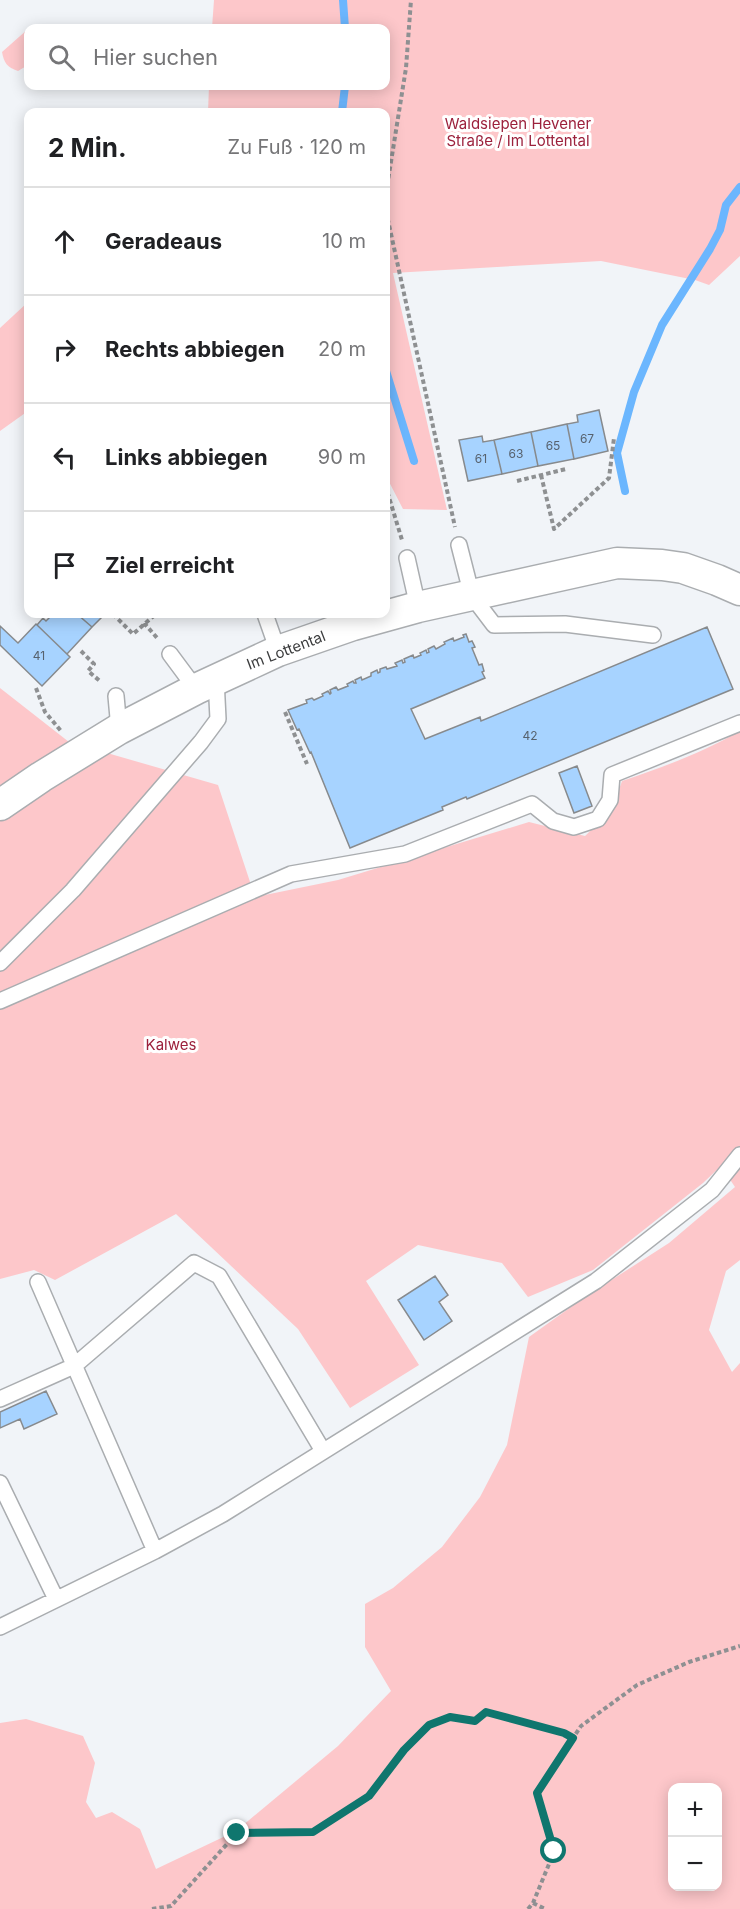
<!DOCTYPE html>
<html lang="de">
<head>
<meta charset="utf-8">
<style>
  :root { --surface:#fff; --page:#f6f6f6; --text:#202124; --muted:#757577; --line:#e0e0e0 }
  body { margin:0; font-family:Inter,sans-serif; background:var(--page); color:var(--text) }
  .controls { position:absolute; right:18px; bottom:18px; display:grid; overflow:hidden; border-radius:12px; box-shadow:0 3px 15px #0003 }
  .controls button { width:54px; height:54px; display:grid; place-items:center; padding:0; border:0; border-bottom:2px solid var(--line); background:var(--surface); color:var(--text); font:30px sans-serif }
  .stop { position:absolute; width:18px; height:18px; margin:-14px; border:4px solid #0f766e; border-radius:50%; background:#fff }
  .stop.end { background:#0f766e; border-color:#fff; box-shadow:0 2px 6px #0008 }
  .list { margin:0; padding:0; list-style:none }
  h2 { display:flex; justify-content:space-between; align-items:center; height:78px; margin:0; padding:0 24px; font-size:26px }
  h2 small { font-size:20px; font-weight:400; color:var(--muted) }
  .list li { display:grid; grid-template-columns:39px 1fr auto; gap:18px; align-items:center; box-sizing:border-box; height:108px; padding:0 24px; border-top:2px solid var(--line) }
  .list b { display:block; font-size:22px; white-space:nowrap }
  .list em { font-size:20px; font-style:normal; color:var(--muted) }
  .icon { flex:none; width:33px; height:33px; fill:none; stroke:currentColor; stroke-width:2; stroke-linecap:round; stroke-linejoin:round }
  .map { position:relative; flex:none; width:740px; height:1909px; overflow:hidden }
  .search { position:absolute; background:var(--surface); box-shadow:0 3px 15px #0003; left:24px; top:24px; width:366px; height:66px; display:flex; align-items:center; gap:15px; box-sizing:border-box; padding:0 21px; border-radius:12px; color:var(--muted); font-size:22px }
  .panel { position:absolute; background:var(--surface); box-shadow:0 3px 15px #0003; left:24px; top:108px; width:366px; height:510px; border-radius:12px }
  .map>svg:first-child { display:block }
  .green { fill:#fdc7ca; fill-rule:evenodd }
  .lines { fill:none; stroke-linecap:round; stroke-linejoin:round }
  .stream { stroke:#6bb6fe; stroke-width:8 }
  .building { fill:#a7d3ff; stroke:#878a8d; stroke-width:1.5 }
  .service-casing { stroke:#aaadb0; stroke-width:18 }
  .minor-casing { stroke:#aaadb0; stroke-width:33 }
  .path { stroke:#8e9092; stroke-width:4; stroke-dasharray:4.5 3; stroke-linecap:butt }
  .service { stroke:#fff; stroke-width:15 }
  .minor { stroke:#fff; stroke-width:30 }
  .route { stroke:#0f766e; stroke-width:8 }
  .labels { text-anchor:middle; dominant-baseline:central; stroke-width:6; stroke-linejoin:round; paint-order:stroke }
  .number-label { font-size:12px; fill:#57626e }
  .park-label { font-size:15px; fill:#9c213c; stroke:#fff }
  .street-label { font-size:15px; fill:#3c3d3e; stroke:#fff }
</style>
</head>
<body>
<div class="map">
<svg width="740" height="1909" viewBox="0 0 740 1909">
  <rect width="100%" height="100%" fill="#f1f4f8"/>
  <path class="green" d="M214,0h526v256l-31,29 -14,-5 -94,-19 -208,12 54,237 -44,-1 -17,-33v-364h-178l1,-26h177v-58h-174z
    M28,29v36l-10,6c-11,-4 -14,-8 -16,-19z
    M28,302v109l-28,20v-103z
    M0,688l69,54 149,43 37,112 83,-17 191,-58 56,14 27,-26 10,-29c41,-14 80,-28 118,-50v529l-14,11 -17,59 23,42 8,-9v546h-740v-186l26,-4 57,17 12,27 -9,39 10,16 16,-6 28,17 16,40 80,-38 102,-85 53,-55 -26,-44v-43l28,-16 49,-41 38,-50 27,-52 22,-108 53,-38 87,-56 66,-56 -14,-21 -18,17 -110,87 -65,27 -26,-34 -84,-18 -52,36 53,84 -69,43 -52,-79 -122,-115 -121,66 -21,-10 -34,9zM672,1788h46v98h-46z"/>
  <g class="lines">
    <path class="stream" d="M343,0l2,28
      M342,112l3,-26
      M386,371l28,90
      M625,491l-8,-38 17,-61 28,-67 48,-76 10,-19 6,-25 14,-18"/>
  </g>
  <path class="building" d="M599,410l9,41 -34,8 -7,-35 11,-2 -1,-7z
    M567,424l7,35 -36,7 -7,-34z
    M531,432l7,34 -36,8 -8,-34z
    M482,436l1,6 11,-2 8,34 -34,7 -9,-41z
    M53,614h24l15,13 -25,27 -30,-29 6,-7 3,3z
    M77,614h28l-13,13z
    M36,624l34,33 -28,29 -42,-41v-19l18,17z
    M707,627l26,62 -266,110 -1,-2 -24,10 1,3 -93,38 -39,-96 -1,1 -11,-24 -2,1 -9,-20 19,-7 -1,-3 6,-2 2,2 9,-4 -1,-2 6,-3 2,3 1,-1 -1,-3 6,-3 2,3 10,-4 -1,-2 6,-3 1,2h2l-1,-3 6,-3 1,3 9,-4v-3l6,-3 1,3 2,-1v-3l6,-2 1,2 10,-3 -2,-3 7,-3 1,3 2,-1 -1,-3 9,-4 1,3 7,-3 -1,-2 6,-3 1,3 2,-1 -1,-3 6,-3 2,3 9,-5 -1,-2 9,-4 1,3 10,-4 -1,-2 3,-1 3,8 3,-1 3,6 -3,1 7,17 3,-1 2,7 -2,1 3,6 -74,31 14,30 55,-22 1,4z
    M577,766l15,40 -18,7 -15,-40z
    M435,1276l13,19 -9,7 13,19 -28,19 -26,-40z
    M46,1391l11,23 -33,15 -4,-10 -20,9v-16z"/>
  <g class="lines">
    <g class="service-casing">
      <path id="service" d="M459,545l13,51 22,29 71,-1 88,11
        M407,558l11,49
        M265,614l13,37
        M170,654l26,35
        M116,696l3,33
        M0,963l73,-73 128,-148 17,-23 -2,-40
        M0,1001l291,-127 114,-20 127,-50 21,17 21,6 24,-8 12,-19 2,-25 128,-52
        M38,1282l117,269
        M0,1399l74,-33 120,-103 25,13 104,175
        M0,1483l56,116
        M0,1627l155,-76 68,-37 373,-233 116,-91 28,-35"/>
    </g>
    <g class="minor-casing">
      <path id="minor" d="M0,805l41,-28 78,-48 77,-40 82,-38 75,-26 65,-18 199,-44 45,2 21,3 34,12 23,10"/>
    </g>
    <path class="path" d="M386,193l20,-125 5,-68
      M386,211l69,316
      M541,475l13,54 55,-51 5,-40
      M517,481l49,-12
      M386,494h2l14,46
      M113,614l20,20 23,-20
      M144,623l14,16
      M81,651l13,13 -6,7 13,11
      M36,688l9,24 16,19
      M285,712l22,52
      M533,1903l12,6
      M152,1909l19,-3 66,-73 76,-2 56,-35 35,-46 25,-25 21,-8 25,4 11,-9 78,21 9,5
      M528,1909l5,-6 21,-51 -17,-59 44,-67 56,-41 52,-23 51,-16"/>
    <use href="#service" class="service"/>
    <use href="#minor" class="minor"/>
  </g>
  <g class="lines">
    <path class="route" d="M237,1833l76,-1 56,-36 35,-46 25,-25 21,-8 25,4 11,-9 78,21 9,5 -36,55 17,58"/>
  </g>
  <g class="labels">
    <g class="number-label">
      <text x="587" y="438">67</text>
      <text x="553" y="445">65</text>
      <text x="516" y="453">63</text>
      <text x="481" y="458">61</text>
      <text x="39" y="655">41</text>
      <text x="530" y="735">42</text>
    </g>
    <g class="park-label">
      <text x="518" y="123">Waldsiepen Hevener<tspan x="518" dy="17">Straße / Im Lottental</tspan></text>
      <text x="171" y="1044">Kalwes</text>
    </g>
    <g class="street-label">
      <text transform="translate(286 650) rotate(-21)">Im Lottental</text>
    </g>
  </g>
</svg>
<div class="controls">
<button>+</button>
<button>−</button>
</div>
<div class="stop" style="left:554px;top:1851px"></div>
<div class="stop end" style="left:237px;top:1833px"></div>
<div class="search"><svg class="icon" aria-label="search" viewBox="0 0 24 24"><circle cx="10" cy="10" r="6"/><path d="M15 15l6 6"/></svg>Hier suchen</div>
<section class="panel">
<h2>2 Min.<small>Zu Fuß · 120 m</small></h2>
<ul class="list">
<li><svg class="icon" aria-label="ahead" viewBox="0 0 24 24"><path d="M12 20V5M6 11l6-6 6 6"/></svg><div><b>Geradeaus</b></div><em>10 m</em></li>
<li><svg class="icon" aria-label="right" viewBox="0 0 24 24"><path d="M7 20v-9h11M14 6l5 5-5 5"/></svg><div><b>Rechts abbiegen</b></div><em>20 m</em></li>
<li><svg class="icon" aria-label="left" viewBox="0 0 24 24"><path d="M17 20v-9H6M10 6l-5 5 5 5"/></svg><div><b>Links abbiegen</b></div><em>90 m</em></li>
<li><svg class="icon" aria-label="arrive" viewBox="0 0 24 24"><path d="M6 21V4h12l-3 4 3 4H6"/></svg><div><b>Ziel erreicht</b></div></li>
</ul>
</section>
</div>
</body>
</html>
